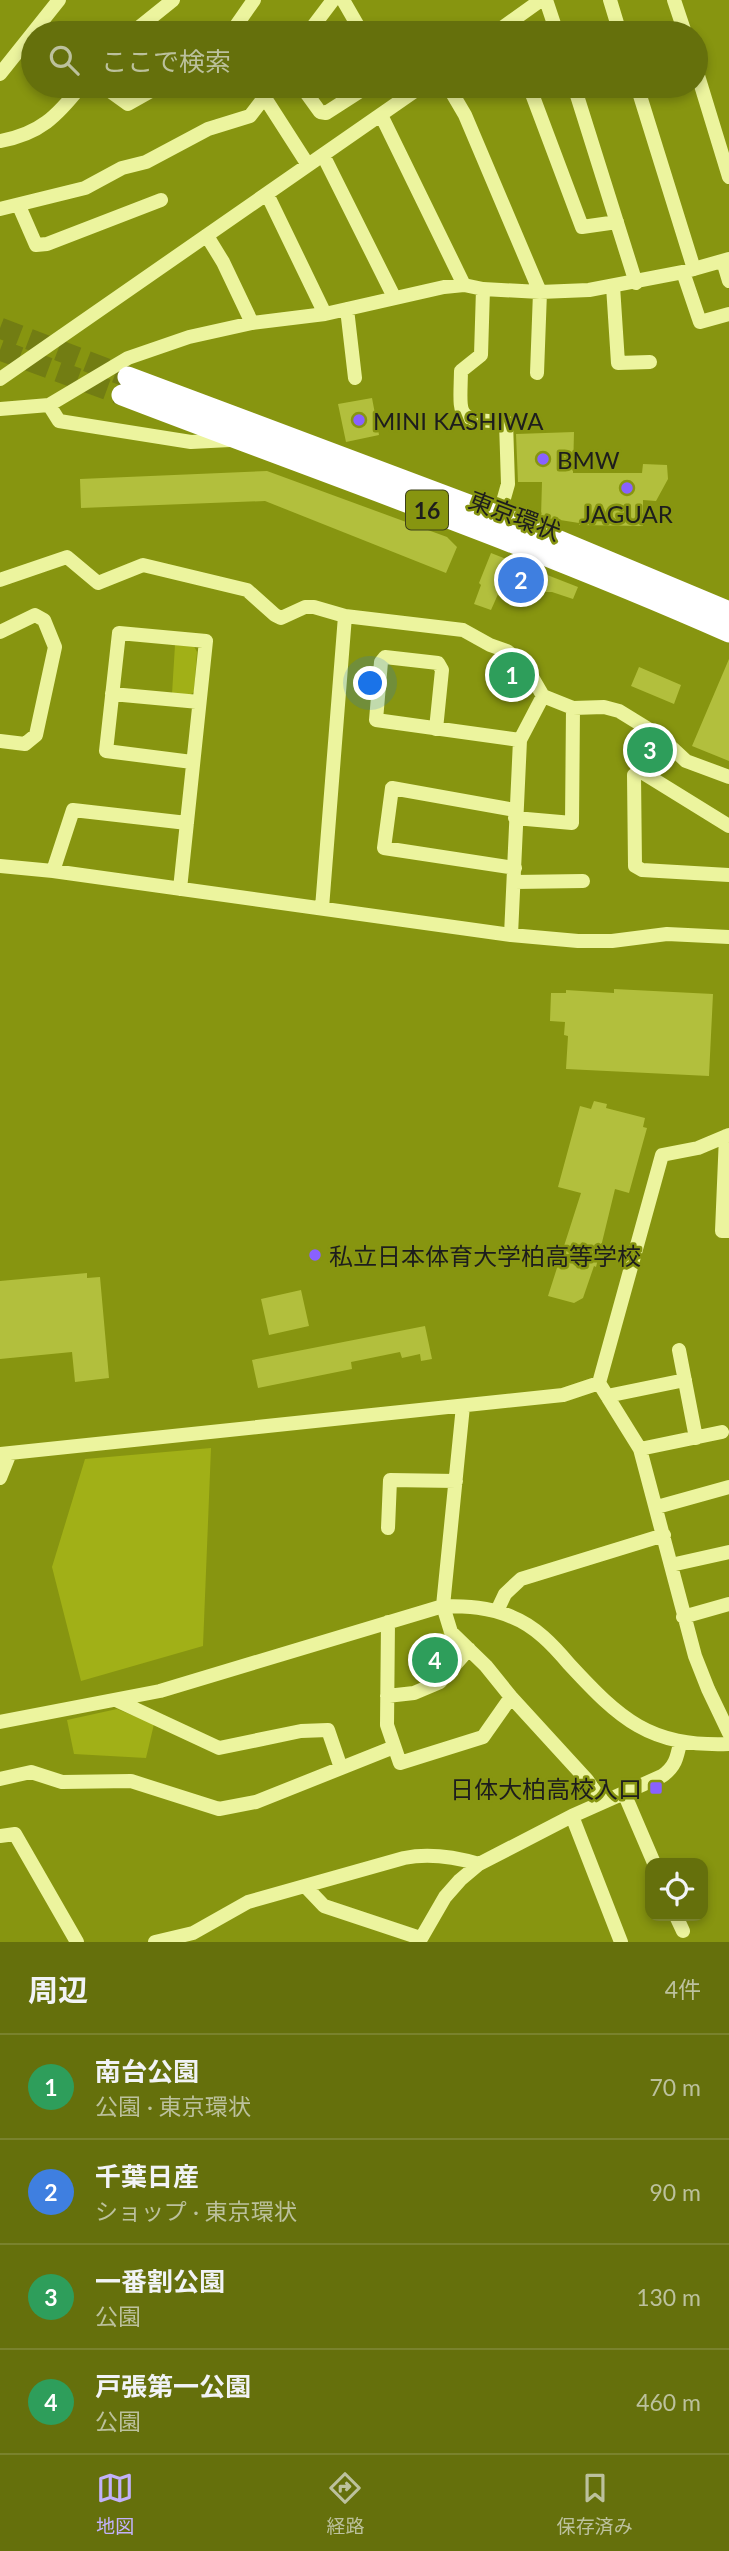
<!DOCTYPE html>
<html lang="ja">
<head>
<meta charset="utf-8">
<style>
  :root { --surface:#65700c; --page:#6d781a; --text:#f1f3f6; --muted:#bcc19d; --line:#79822d; --accent:#c2b1fa }
  body { margin:0; font-family:Lato,"Noto Sans JP",sans-serif; background:var(--page); color:var(--text) }
  .controls { position:absolute; right:21px; bottom:21px; display:grid; overflow:hidden; border-radius:14px; box-shadow:0 4px 10px #0003 }
  .controls button { width:63px; height:63px; display:grid; place-items:center; padding:0; border:0; border-bottom:2px solid var(--line); background:var(--surface); color:var(--text); font:35px sans-serif }
  .you { position:absolute; left:371px; top:684px; width:24px; height:24px; margin:-18px; border:5px solid #fff; border-radius:50%; background:#1a73e8; box-shadow:0 0 0 10px #1a73e833 }
  .badge { display:grid; place-items:center; width:46px; height:46px; border-radius:50%; background:var(--accent); color:#fff; font-size:23px; font-weight:700 }
  .pin { position:absolute; translate:-50% -50%; border:4px solid #fff; box-shadow:0 2px 7px #0006 }
  .list { margin:0; padding:0; list-style:none }
  h2 { display:flex; justify-content:space-between; align-items:center; height:91px; margin:0; padding:0 28px; font-size:30px }
  h2 small { font-size:23px; font-weight:400; color:var(--muted) }
  .list li { display:grid; grid-template-columns:46px 1fr auto; gap:21px; align-items:center; box-sizing:border-box; height:105px; padding:0 28px; border-top:2px solid var(--line) }
  .list b { display:block; font-size:26px; white-space:nowrap }
  .list p { margin:0; font-size:23px; white-space:nowrap; color:var(--muted) }
  .list em { font-size:23px; font-style:normal; color:var(--muted) }
  .icon { flex:none; width:38px; height:38px; fill:none; stroke:currentColor; stroke-width:2; stroke-linecap:round; stroke-linejoin:round }
  .map { position:relative; flex:none; width:729px; height:1942px; overflow:hidden }
  .search { position:absolute; background:var(--surface); box-shadow:0 4px 10px #0003; left:21px; right:21px; top:21px; height:77px; display:flex; align-items:center; gap:18px; box-sizing:border-box; padding:0 24px; border-radius:38px; color:var(--muted); font-size:26px }
  .sheet { height:511px; background:var(--surface) }
  nav { display:flex; justify-content:space-around; align-items:center; box-sizing:border-box; height:98px; border-top:2px solid var(--line); background:var(--surface); font-size:19px; color:var(--muted) }
  nav a { display:grid; justify-items:center; gap:4px }
  nav .on { color:var(--accent) }
  .map>svg:first-child { display:block }
  .green { fill:#a1b017 }
  .building { fill:#b2bf3d }
  .lines { fill:none; stroke-linecap:round; stroke-linejoin:round }
  .highway-tunnel { stroke:#727d13; stroke-width:21; stroke-dasharray:21 10; stroke-linecap:butt }
  .minor { stroke:#ecf49e; stroke-width:14 }
  .highway { stroke:#fff; stroke-width:21 }
  .poi-dot { fill:#8961ff; stroke:#879510; stroke-width:2.5 }
  .labels { text-anchor:middle; dominant-baseline:central; stroke-width:5; stroke-linejoin:round; paint-order:stroke }
  .shield { fill:#879510; stroke:#3d4119; stroke-width:2 }
  .shield-label { font-size:23px; font-weight:bold; fill:#1d1d1d }
  .poi-label { font-size:24px; fill:#1d1d1d; stroke:#879510; text-anchor:start }
  .street-label { font-size:24px; fill:#1d1d1d; stroke:#879510 }
</style>
</head>
<body>
<div class="map">
<svg width="729" height="1942" viewBox="0 0 729 1942">
  <rect width="100%" height="100%" fill="#879510"/>
  <path class="green" d="M175,645l19,1 3,6 -3,40 -6,4 -16,-2z
    M637,728l16,11 19,19 -13,19 -23,-17z
    M211,1448l-8,198 -122,35 -29,-114 33,-108z
    M445,1631l13,14 -22,29 -10,7 -4,-35z
    M117,1709l37,15 -8,34 -72,-4 -7,-34z"/>
  <path class="building" d="M372,398l7,37 -33,7 -8,-38z
    M574,432l-1,41h69l1,-9 24,1 1,14 -12,22 -13,-1v26l-64,-1v-2l-38,-6 1,-35h-24l-2,-48z
    M267,471l180,66 10,10 -11,26 -181,-72 -184,7 -1,-29z
    M491,553l87,34 -5,12 -21,-7h-14l-5,12 -34,-12 -8,18 -17,-6 7,-19 -2,-2z
    M729,659v102l-37,-15z
    M639,667l42,18 -7,19 -43,-18z
    M614,989l99,5 -4,82 -143,-7 2,-33 -4,-1 1,-13 -15,-1 1,-28h15v-3l48,3z
    M594,1101l13,3 -1,4 39,10 -2,9 4,1 -18,65 -14,-4 -19,78 -2,-1 -11,32 -9,5 -26,-7 33,-103 -23,-6 22,-81 11,3z
    M87,1273v5l13,-1 9,101 -34,4 -3,-30 -72,7v-78z
    M301,1290l8,36 -40,9 -8,-36z
    M425,1326l7,33 -11,2 -1,-7 -18,4 -2,-6 -49,10 1,7 -94,19 -6,-28z"/>
  <g class="lines">
    <path class="highway-tunnel" d="M0,328l128,49
      M0,350l122,45"/>
    <path class="minor" d="M343,0l19,33
      M546,0l11,33
      M610,0l10,33
      M674,0l11,33
      M132,33l41,-33
      M231,33l23,-33
      M308,33l25,-33
      M495,33l46,-33
      M696,69l33,108
      M0,74l59,-74
      M103,86l25,18 32,-18
      M313,86l-6,8 13,18 6,1 42,-27
      M448,86l17,29 75,177 -3,81
      M529,86l53,141 35,-5
      M574,86l62,197
      M637,86l57,183
      M265,98l43,67
      M381,115l83,170
      M0,141c40,-7 57,-25 81,-55
      M323,155l71,142
      M267,194l58,120
      M19,206l17,39 11,-1 114,-44
      M0,209l85,-21 37,-20 24,-6 62,-33 42,-13 23,-30
      M207,236l16,26 29,61
      M723,261l6,20
      M683,272l17,50 29,-8
      M613,286l5,77 32,-1
      M483,289l-2,66 -20,16c-1,49 -6,48 45,51l2,62 -9,32
      M347,309l8,69
      M0,379l422,-293
      M49,405l10,16 132,21 39,-2
      M0,409l49,-4 79,-47 61,-21 63,-14 73,-9 119,-27 20,-2 19,4 57,3 49,-2 94,-18 46,-13
      M0,580l67,-23 31,26 45,-18 104,25 28,25 6,3 24,-11h9l31,9 118,14 27,15 17,6 18,14 18,31 30,12 31,-1 15,4 39,24 28,26 43,16
      M0,632l35,-17 9,5 11,27 -19,88 -11,9 -25,-3
      M112,694l87,8
      M436,729l6,-59 -4,-7 -53,-6 -4,5 -5,58 144,20
      M515,818l57,5 1,-115
      M729,826l-89,-55 -6,4 1,91 7,4 87,5
      M0,866l53,5 458,64 67,6h34l55,-7 62,3
      M515,868l-131,-20 8,-60 123,22
      M53,871l20,-61 114,13
      M515,882l68,-1
      M180,889l26,-248 -87,-8 -13,118 86,11
      M322,908l23,-292
      M511,935l9,-195 23,-44
      M729,1135l-31,13 -36,7 -63,228 41,66 55,207 13,33 21,44
      M726,1136l-4,95h7
      M679,1350l17,88
      M607,1396l78,-16
      M463,1406l-20,200 8,26 35,34 25,31 76,83 15,22
      M640,1449l82,-17
      M0,1454l563,-59 36,-12
      M0,1478l10,-25
      M657,1507l72,-20
      M388,1528l2,-48 66,1
      M671,1565l58,-13
      M497,1611l8,-17 16,-15 143,-44
      M683,1617l46,-13
      M388,1622l-1,103 13,38 83,-26 28,-40
      M387,1696l27,-3 26,-11 29,-33
      M118,1701l101,47 82,-17 27,-1 13,38
      M0,1722l160,-31 283,-85c24,0 46,1 69,11 23,9 41,28 57,47 51,55 80,83 160,80
      M0,1779l31,-7 31,10 69,-1 88,28 37,-7 138,-55
      M624,1793l30,70
      M572,1816l49,126
      M0,1836l15,-2 62,108
      M305,1886l19,20 96,32
      M676,1916l7,15
      M155,1942l38,-9 55,-31 156,-44c25,-5 51,-1 75,6
      M419,1942l26,-45 15,-17 19,-16 93,-48 90,-40c13,-9 15,-18 18,-33"/>
    <path class="highway" d="M128,377l381,143 220,92
      M122,395c203,78 408,149 607,237"/>
  </g>
  <g class="poi-dot">
    <circle cx="359" cy="420" r="7"/>
    <circle cx="543" cy="459" r="7"/>
    <circle cx="627" cy="488" r="7"/>
    <circle cx="315" cy="1255" r="7"/>
    <rect x="649" y="1781" width="14" height="14" rx="3.5"/>
  </g>
  <g class="labels">
    <rect class="shield" x="406" y="490.5" width="42" height="39" rx="5"/>
    <g class="shield-label">
      <text x="427" y="510">16</text>
    </g>
    <g class="poi-label">
      <text x="373" y="420">MINI KASHIWA</text>
      <text x="557" y="459">BMW</text>
      <text x="627" y="513" text-anchor="middle">JAGUAR</text>
      <text x="329" y="1255">私立日本体育大学柏高等学校</text>
      <text x="642" y="1788" text-anchor="end">日体大柏高校入口</text>
    </g>
    <g class="street-label">
      <text transform="translate(515 515) rotate(21)">東京環状</text>
    </g>
  </g>
</svg>
<div class="controls">
<button><svg class="icon" aria-label="locate" viewBox="0 0 24 24"><circle cx="12" cy="12" r="6"/><path d="M12 2v4M12 18v4M2 12h4M18 12h4"/></svg></button>
</div>
<div class="you"></div>
<div class="pin badge" style="left:512px;top:675px;background:#2e9e5b">1</div>
<div class="pin badge" style="left:521px;top:580px;background:#3f7fe0">2</div>
<div class="pin badge" style="left:650px;top:750px;background:#2e9e5b">3</div>
<div class="pin badge" style="left:435px;top:1660px;background:#2e9e5b">4</div>
<div class="search"><svg class="icon" aria-label="search" viewBox="0 0 24 24"><circle cx="10" cy="10" r="6"/><path d="M15 15l6 6"/></svg>ここで検索</div>
</div>
<section class="sheet">
<h2>周辺<small>4件</small></h2>
<ul class="list">
<li><span class="badge" style="background:#2e9e5b">1</span><div><b>南台公園</b><p>公園 · 東京環状</p></div><em>70 m</em></li>
<li><span class="badge" style="background:#3f7fe0">2</span><div><b>千葉日産</b><p>ショップ · 東京環状</p></div><em>90 m</em></li>
<li><span class="badge" style="background:#2e9e5b">3</span><div><b>一番割公園</b><p>公園</p></div><em>130 m</em></li>
<li><span class="badge" style="background:#2e9e5b">4</span><div><b>戸張第一公園</b><p>公園</p></div><em>460 m</em></li>
</ul>
</section>
<nav>
<a class="on"><svg class="icon" aria-label="map" viewBox="0 0 24 24"><path d="M3 6l6-2 6 2 6-2v14l-6 2-6-2-6 2zM9 4v14M15 6v14"/></svg>地図</a>
<a><svg class="icon" aria-label="directions" viewBox="0 0 24 24"><path d="M12 3l9 9-9 9-9-9zM9 14v-3h6M13 9l2 2-2 2"/></svg>経路</a>
<a><svg class="icon" aria-label="saved" viewBox="0 0 24 24"><path d="M7 4h10v16l-5-4-5 4z"/></svg>保存済み</a>
</nav>
</body>
</html>
